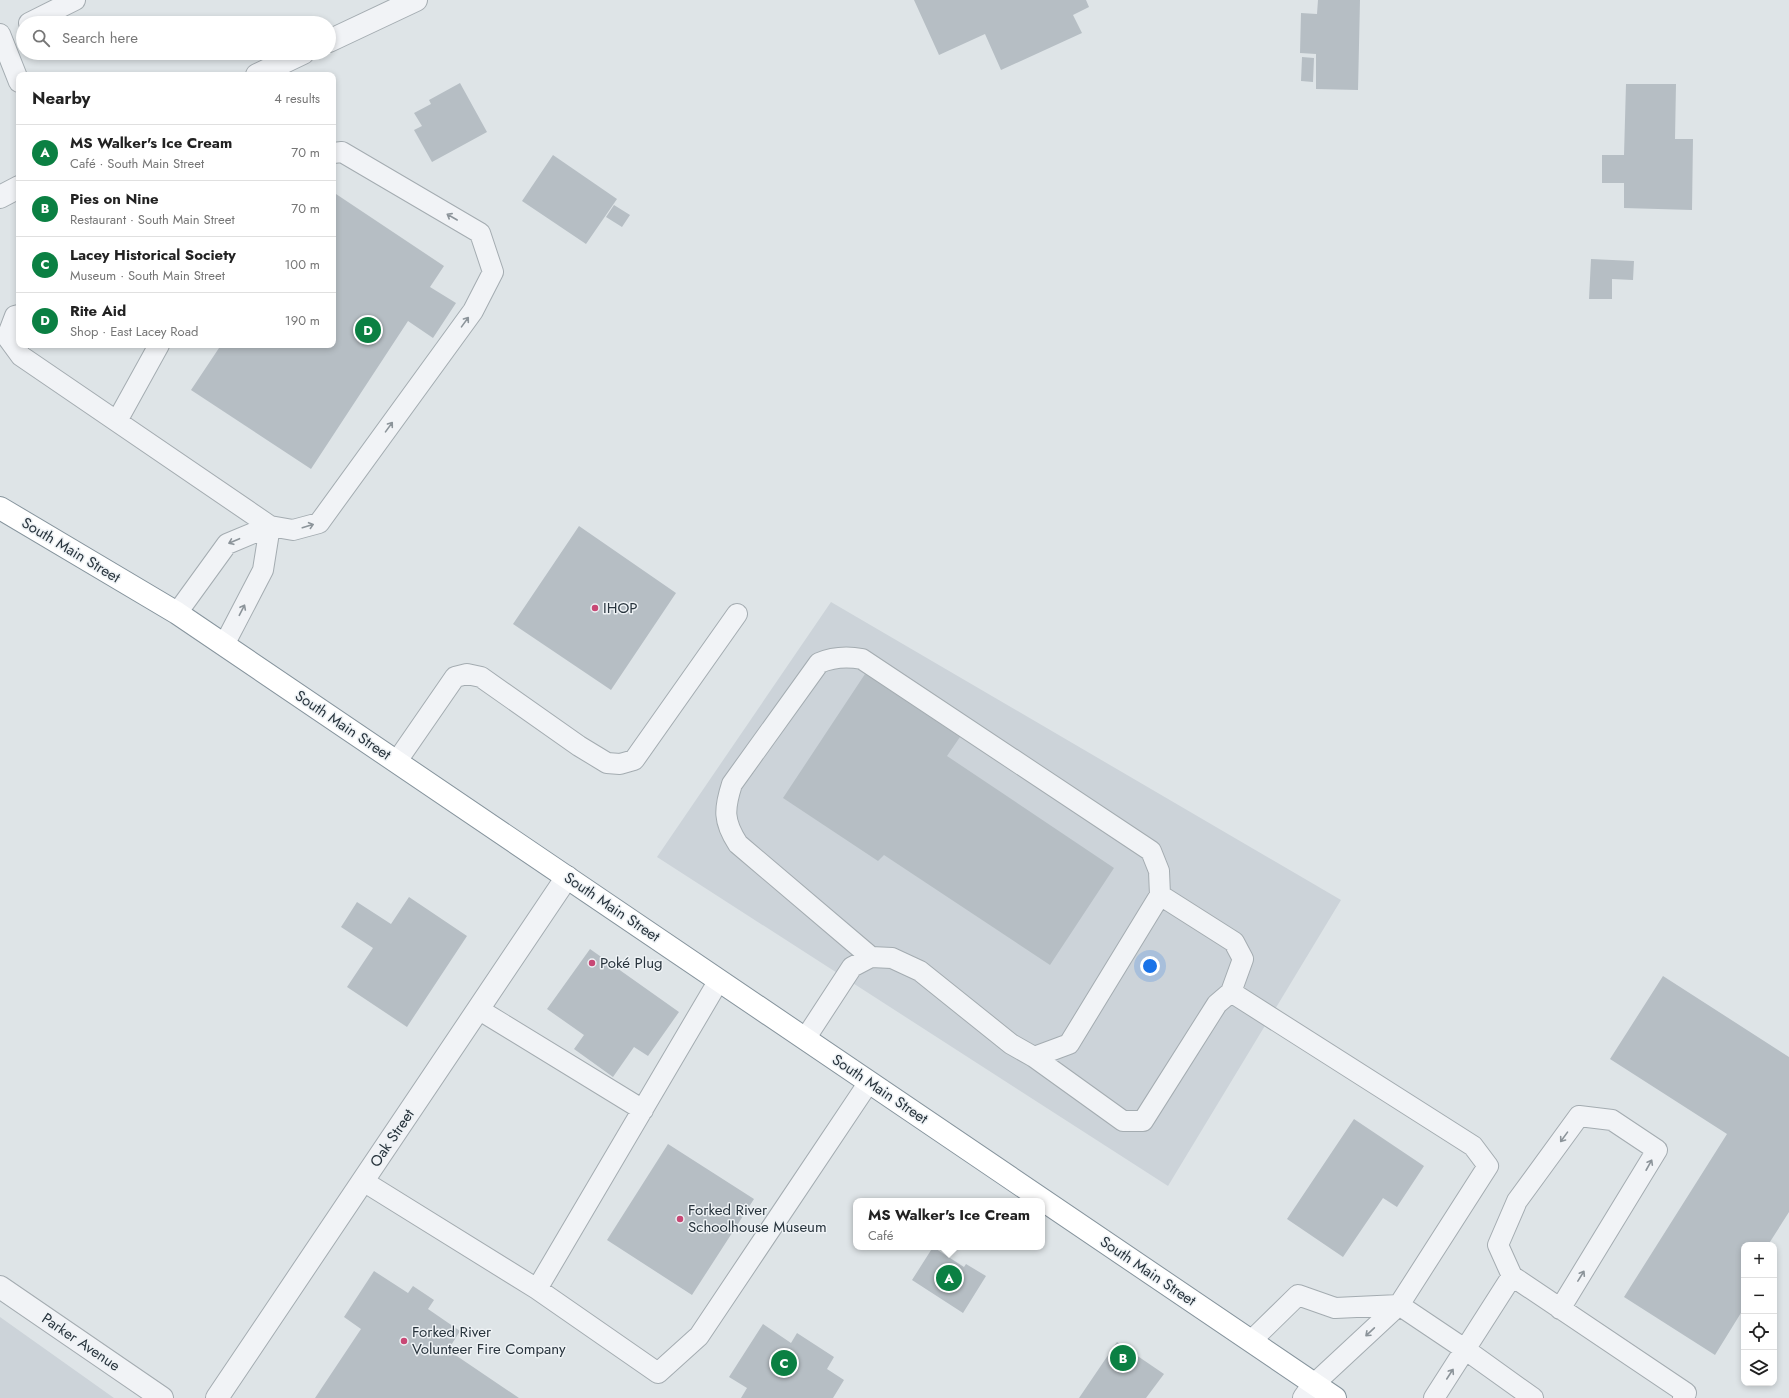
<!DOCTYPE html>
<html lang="en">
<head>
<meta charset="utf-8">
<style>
  :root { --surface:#fff; --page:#f2f2f2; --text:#222; --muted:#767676; --line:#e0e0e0; --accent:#0b8043 }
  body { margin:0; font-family:Jost,sans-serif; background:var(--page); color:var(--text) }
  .controls { position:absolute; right:12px; bottom:12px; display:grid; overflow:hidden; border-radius:8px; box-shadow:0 2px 6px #0003 }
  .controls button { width:36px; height:36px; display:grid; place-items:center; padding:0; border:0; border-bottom:1px solid var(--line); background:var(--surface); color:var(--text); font:20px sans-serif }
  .you { position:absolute; left:1150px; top:966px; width:14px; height:14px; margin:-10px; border:3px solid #fff; border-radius:50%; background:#1a73e8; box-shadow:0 0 0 6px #1a73e833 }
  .badge { display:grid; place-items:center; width:26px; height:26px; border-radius:50%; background:var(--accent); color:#fff; font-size:13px; font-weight:700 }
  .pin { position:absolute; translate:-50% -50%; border:2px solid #fff; box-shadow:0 1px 4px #0006 }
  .popup { position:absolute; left:853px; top:1198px; width:192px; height:52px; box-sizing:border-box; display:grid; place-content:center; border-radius:8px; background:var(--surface); filter:drop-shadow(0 1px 3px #0005); font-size:13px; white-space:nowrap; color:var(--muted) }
  .popup b { font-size:15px; color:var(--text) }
  .popup::after { content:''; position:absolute; left:50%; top:100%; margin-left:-8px; border:8px solid transparent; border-top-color:var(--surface) }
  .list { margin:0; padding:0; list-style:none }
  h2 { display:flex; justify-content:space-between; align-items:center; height:52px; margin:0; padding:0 16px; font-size:17px }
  h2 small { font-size:13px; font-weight:400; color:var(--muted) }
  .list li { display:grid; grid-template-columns:26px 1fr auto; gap:12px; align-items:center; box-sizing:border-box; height:56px; padding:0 16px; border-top:1px solid var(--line) }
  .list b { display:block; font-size:15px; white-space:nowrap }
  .list p { margin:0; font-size:13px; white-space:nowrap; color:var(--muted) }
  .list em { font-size:13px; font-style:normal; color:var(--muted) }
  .icon { flex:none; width:22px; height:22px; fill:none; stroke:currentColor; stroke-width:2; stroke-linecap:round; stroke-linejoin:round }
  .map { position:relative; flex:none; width:1789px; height:1398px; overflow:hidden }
  .search { position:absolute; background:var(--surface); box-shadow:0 2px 6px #0003; left:16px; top:16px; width:320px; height:44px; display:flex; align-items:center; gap:10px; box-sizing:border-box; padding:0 14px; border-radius:22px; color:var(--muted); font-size:15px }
  .panel { position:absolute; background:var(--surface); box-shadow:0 2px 6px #0003; left:16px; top:72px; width:320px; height:276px; border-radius:8px }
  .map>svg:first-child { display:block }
  .built { fill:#ccd3d9 }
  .building { fill:#b6bec4 }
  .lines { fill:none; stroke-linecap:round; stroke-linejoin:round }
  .service-casing { stroke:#a4acb1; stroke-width:22 }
  .minor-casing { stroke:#a4acb1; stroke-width:24 }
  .tertiary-casing { stroke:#a4acb1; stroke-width:24 }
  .trunk-casing { stroke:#86949d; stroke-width:24 }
  .service { stroke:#f1f3f6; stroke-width:20 }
  .minor { stroke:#f1f3f6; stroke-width:22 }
  .tertiary { stroke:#f1f3f6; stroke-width:22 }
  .trunk { stroke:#fff; stroke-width:22 }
  .oneway { stroke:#8c949a }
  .poi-dot { fill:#c84875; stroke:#eef2f5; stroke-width:1.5 }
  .labels { text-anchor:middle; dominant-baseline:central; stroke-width:3; stroke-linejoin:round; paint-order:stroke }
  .street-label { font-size:15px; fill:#28343d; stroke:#eef2f5 }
  .poi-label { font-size:15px; fill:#28343d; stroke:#eef2f5; text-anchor:start }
</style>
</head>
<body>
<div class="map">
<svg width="1789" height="1398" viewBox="0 0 1789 1398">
  <rect width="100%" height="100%" fill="#dee4e7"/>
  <path class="built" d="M831,602l510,298 -173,286 -511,-329z
    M0,1317l114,81h-114z"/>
  <path class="building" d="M914,0h172l3,7 -16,8 9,18 -81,37 -16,-36 -46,21z
    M1318,0h42l-2,90 -42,-1v-35l-16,-1 1,-40 16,1z
    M1302,57l12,1 -1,24 -12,-1z
    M460,83l27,49 -55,30 -18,-32 8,-4 -8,-13 17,-9 -2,-4z
    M1626,84h50l-1,55h18l-1,71 -68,-2v-25h-22v-28h22z
    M553,155l64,44 -31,45 -64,-43z
    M336,194l108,72 -14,21 26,16 -23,35 -25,-17 -97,148 -120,-79 30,-45h112v-147z
    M614,205l16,10 -8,12 -16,-10z
    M1591,259l43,2 -1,19 -21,-1v20h-23z
    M579,526l97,67 -65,97 -98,-66z
    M865,674l95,63 -13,19 167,112 -64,97 -166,-110 -6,6 -95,-63z
    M409,897l58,39 -60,91 -60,-40 26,-39 -32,-21 16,-25 34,22z
    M590,949l89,63 -31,44 -14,-9 -21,30 -39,-28 10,-14 -37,-26z
    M1663,976l126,81v155l-21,33h-24v63l-29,47 -91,-58 103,-163 -117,-75z
    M1354,1119l70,47 -27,41 -14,-9 -40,59 -56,-38z
    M668,1144l86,55 -62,96 -85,-55z
    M933,1247l31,20 2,-3 20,12 -23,37 -51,-33z
    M374,1271l34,22 5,-7 21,14 -6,9 32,22 -12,19 71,48h-204l46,-69 -17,-12z
    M763,1324l28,19 6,-10 37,24 -7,12 17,11 -11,18h-92l6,-10 -18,-11z
    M1117,1342l47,32 -18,24h-67z"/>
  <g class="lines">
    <g class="service-casing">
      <path id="service" d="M29,23l46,-23
        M0,34l19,48
        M19,315l-4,1 -8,21 14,19 249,170 23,4 26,-7 154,-212 20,-39 -13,-39 -138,-81 -9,1
        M117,421l42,-76
        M177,613l50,-69 43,-18 -7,44 -39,75
        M397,761l58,-84 12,-3 14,3 98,69 28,17 13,1 14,-4 103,-146
        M1231,992l242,154 15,20 -89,139 -85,79
        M478,1009l165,101
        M805,1039l47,-72 19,-10 21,1 28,13 91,73 23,13 35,-13 91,-149 -1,-24 -8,-20 -289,-192c-16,-3 -29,-2 -43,4l-87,121c-8,25 -9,37 6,60l133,113
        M1034,1057l89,64h20l74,-117 14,-12 12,-33 -9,-17 -74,-47
        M363,1181l174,108 182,-309
        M1512,1276l-14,-31 19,-44 62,-85 33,4 45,30 -97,159
        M537,1289l121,84 41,-37 170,-254
        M1251,1341l47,-46 37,13 64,-3 67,45 67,48
        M1434,1398l78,-122 174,117 -3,5"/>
    </g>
    <g class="minor-casing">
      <path id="minor" d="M0,1287l162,111
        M217,1398l350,-521"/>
    </g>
    <g class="tertiary-casing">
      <path id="tertiary" d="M329,41l87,-41
        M257,75l46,-22
        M0,197l19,-10
        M1304,1398l10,-14"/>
    </g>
    <g class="trunk-casing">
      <path id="trunk" d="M0,508l177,105 1158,785"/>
    </g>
    <use href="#service" class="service"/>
    <use href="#minor" class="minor"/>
    <use href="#tertiary" class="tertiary"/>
    <use href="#trunk" class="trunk"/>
  </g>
  <defs><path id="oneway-shaft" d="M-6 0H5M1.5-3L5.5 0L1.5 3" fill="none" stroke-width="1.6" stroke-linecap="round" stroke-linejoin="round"/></defs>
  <g class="oneway">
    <use href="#oneway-shaft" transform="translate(452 217) rotate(-150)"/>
    <use href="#oneway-shaft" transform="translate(465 322) rotate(-54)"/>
    <use href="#oneway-shaft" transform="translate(389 427) rotate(-54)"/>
    <use href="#oneway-shaft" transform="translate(308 526) rotate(-17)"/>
    <use href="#oneway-shaft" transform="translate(234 541) rotate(157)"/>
    <use href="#oneway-shaft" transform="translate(242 610) rotate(-63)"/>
    <use href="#oneway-shaft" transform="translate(1564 1137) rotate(126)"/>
    <use href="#oneway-shaft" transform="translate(1649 1165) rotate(-61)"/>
    <use href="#oneway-shaft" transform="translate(1581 1276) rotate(-58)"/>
    <use href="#oneway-shaft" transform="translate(1370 1332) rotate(137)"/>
    <use href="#oneway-shaft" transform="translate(1450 1374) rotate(-57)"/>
  </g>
  <g class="poi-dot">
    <circle cx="595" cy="608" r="4"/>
    <circle cx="592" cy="963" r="4"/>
    <circle cx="680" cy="1219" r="4"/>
    <circle cx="404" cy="1341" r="4"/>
  </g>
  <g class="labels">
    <g class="street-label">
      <text transform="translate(71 550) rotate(31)">South Main Street</text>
      <text transform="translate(343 725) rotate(34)">South Main Street</text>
      <text transform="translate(612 907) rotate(34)">South Main Street</text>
      <text transform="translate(880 1089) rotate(34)">South Main Street</text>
      <text transform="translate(392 1138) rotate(-56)">Oak Street</text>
      <text transform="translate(1148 1271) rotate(34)">South Main Street</text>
      <text transform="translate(81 1342) rotate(34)">Parker Avenue</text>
    </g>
    <g class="poi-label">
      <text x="603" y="608">IHOP</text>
      <text x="600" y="963">Poké Plug</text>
      <text x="688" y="1210">Forked River<tspan x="688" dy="17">Schoolhouse Museum</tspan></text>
      <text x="412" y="1332">Forked River<tspan x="412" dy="17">Volunteer Fire Company</tspan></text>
    </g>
  </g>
</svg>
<div class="controls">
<button>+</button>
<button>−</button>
<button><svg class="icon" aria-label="locate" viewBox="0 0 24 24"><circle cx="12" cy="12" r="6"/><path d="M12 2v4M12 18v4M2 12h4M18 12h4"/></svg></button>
<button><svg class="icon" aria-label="layers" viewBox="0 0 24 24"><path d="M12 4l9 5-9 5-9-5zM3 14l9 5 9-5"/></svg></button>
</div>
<div class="you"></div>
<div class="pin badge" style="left:949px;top:1278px">A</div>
<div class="popup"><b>MS Walker's Ice Cream</b>Café</div>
<div class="pin badge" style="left:1123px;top:1358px">B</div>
<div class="pin badge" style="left:784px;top:1363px">C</div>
<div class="pin badge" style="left:368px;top:330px">D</div>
<div class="search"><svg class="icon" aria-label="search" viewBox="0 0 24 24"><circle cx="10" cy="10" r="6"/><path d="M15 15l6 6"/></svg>Search here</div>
<section class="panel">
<h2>Nearby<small>4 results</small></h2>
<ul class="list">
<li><span class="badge">A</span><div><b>MS Walker's Ice Cream</b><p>Café · South Main Street</p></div><em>70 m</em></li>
<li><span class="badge">B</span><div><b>Pies on Nine</b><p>Restaurant · South Main Street</p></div><em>70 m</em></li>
<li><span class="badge">C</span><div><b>Lacey Historical Society</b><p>Museum · South Main Street</p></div><em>100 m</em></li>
<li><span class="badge">D</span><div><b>Rite Aid</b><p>Shop · East Lacey Road</p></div><em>190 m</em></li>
</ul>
</section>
</div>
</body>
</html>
